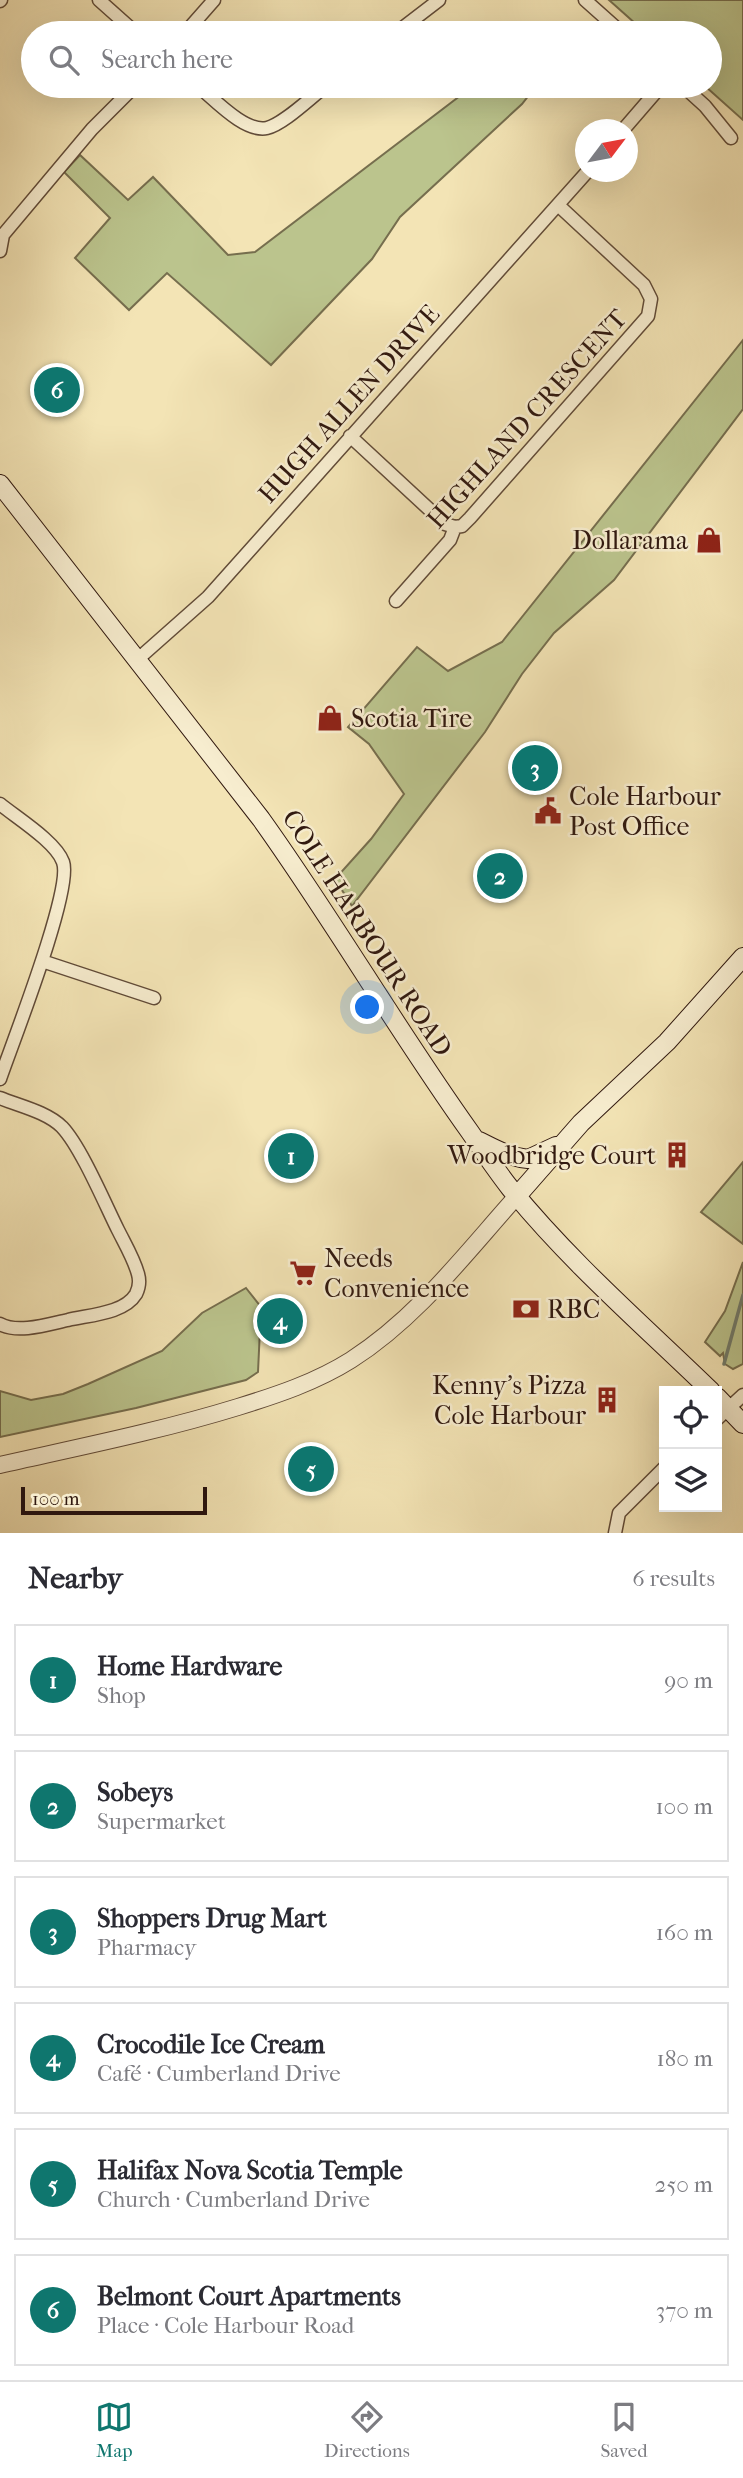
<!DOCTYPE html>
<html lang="en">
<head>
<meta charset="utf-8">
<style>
  :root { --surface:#fff; --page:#f7f7f7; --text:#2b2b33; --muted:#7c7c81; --line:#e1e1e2; --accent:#0f766e }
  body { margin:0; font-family:"IM FELL French Canon",serif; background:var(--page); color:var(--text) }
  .controls { position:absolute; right:21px; bottom:21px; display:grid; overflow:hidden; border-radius:0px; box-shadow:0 7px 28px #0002 }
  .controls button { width:63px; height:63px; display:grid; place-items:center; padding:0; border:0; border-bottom:2px solid var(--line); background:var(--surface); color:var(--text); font:35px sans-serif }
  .compass { position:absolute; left:575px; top:119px; width:63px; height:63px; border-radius:50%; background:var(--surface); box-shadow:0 7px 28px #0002; rotate:58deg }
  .scale { position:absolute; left:21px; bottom:18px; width:186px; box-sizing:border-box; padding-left:7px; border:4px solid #30180f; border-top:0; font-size:19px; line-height:24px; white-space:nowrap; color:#30180f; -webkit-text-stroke:5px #f7edcf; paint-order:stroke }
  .you { position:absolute; left:368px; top:1008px; width:24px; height:24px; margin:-18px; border:5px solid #fff; border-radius:50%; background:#1a73e8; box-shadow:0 0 0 10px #1a73e833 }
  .badge { display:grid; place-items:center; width:46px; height:46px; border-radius:50%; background:var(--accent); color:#fff; font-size:23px; font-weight:700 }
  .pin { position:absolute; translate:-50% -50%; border:4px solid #fff; box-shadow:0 2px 7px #0006 }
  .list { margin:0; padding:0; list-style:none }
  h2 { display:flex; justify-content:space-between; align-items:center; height:91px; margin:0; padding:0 28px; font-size:30px }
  h2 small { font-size:23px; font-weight:400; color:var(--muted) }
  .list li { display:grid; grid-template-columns:46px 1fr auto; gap:21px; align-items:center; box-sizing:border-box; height:112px; margin:0 14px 14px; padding:0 14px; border:2px solid var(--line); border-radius:0px }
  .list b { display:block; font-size:26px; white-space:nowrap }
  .list p { margin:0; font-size:23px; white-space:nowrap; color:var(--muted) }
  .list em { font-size:23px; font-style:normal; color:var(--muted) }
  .icon { flex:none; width:38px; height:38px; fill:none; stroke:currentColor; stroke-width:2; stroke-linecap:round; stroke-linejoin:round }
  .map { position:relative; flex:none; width:743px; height:1533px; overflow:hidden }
  .search { position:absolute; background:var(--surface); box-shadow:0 7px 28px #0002; left:21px; right:21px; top:21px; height:77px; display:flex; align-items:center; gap:18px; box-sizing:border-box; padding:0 24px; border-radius:38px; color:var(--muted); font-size:26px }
  .sheet { height:847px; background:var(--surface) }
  nav { display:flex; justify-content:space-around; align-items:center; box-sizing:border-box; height:98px; border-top:2px solid var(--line); background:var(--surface); font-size:19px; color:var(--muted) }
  nav a { display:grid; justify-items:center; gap:4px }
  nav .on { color:var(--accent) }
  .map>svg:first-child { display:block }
  .green { fill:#bbc48d; stroke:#766e4e; stroke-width:2 }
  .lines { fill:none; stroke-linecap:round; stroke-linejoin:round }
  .stream { stroke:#717c6c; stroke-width:3.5 }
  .minor-casing { stroke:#614b38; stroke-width:15 }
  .tertiary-casing { stroke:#614b38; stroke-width:18 }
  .secondary-casing { stroke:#30180f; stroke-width:20 }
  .minor { stroke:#f7edcf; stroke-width:12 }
  .tertiary { stroke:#f7edcf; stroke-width:16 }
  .secondary { stroke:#f7edcf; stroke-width:18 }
  .labels { text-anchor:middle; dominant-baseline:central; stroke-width:5; stroke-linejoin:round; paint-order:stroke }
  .street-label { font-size:26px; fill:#30180f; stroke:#f7edcf }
  .poi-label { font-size:26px; fill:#30180f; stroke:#f7edcf; text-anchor:start }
</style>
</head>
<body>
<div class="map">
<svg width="743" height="1533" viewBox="0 0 743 1533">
  <rect width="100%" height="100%" fill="#f3e4b5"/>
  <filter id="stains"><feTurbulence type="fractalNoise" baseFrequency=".00286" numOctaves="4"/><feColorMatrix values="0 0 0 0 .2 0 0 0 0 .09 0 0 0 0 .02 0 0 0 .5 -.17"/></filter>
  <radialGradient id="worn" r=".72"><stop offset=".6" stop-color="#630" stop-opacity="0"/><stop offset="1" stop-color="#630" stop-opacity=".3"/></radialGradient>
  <path class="green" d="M609,0h134v120l-38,-34h5v-53h-64z
    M473,86h63l-14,18 -122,113 -28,42 -101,106 -104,-92 -38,37 -54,-52 35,-40 -46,-46 16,-17 48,45 25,-23 75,78 27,-3z
    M743,340v69l-129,171 -60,53 -32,41 -37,58 -133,174 -17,-27 36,-40 33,-45 -35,-50 -21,-17 69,-80 31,24 54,-29z
    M743,1162v82l-42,-32z
    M743,1262v102l-10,5 -8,-5 -2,-11 -3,3 -15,-14 20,-31z
    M246,1288l15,19 -3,65 -12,8 -110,28 -136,29v-46l31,9 32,-6 25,-10 74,-33 40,-38z"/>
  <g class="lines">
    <path class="stream" d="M724,1364l19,-69"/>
    <g class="minor-casing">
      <path id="minor" d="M99,0l37,33
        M585,0l37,33
        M0,1l1,-1
        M185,33l29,-33
        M396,33l43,-33
        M198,86c16,13 47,47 69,42 17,-4 44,-31 59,-42
        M683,86l22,20 26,32
        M623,130l38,-44
        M0,235h3l-3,16
        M3,235l89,-106 43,-43
        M350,436l95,88 10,3
        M396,601l54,-61 5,-13 7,-1 8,-8 178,-202 3,-17 -7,-14 -86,-80
        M138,659l70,-62 379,-425
        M0,804c17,14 56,38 63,58 10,27 -51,182 -63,217
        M42,961l112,37
        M0,1098c20,8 47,14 62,29 19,20 43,77 56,103 7,14 16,29 20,44 2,7 1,14 -2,20 -12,20 -48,21 -68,26 -19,4 -50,14 -68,4
        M717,1419l26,-24
        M615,1533l4,-20 45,-45"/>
    </g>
    <g class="tertiary-casing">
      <path id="tertiary" d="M0,1465c80,-18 160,-34 238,-58 39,-12 78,-25 113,-47 66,-42 114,-106 166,-164"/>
    </g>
    <g class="secondary-casing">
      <path id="secondary" d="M0,484l261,335c73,102 136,211 209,313 13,19 26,38 40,56 60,74 133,137 201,203
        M479,1141c16,8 30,16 49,18l28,-13
        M517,1196l64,-73 86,-81 76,-85
        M717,1397l26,27"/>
    </g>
    <use href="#minor" class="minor"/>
    <use href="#tertiary" class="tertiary"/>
    <use href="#secondary" class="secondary"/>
  </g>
  <defs>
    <g id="shop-bare" transform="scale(2.1)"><path d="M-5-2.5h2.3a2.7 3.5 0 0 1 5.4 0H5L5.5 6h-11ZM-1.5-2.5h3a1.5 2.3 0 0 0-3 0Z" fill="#8f2418" stroke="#f7edcf" stroke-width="2.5" paint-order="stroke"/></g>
    <g id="civic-bare" transform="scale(2.1)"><path d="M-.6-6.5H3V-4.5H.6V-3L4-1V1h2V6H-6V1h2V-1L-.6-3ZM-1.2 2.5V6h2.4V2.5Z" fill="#8f2418" stroke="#f7edcf" stroke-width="2.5" paint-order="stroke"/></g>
    <g id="building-bare" transform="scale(2.1)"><path d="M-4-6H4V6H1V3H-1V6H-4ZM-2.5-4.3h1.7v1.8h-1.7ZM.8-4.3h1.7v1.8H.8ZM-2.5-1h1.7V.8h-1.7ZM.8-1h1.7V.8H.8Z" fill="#8f2418" stroke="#f7edcf" stroke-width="2.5" paint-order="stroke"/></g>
    <g id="supermarket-bare" transform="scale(2.1)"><path d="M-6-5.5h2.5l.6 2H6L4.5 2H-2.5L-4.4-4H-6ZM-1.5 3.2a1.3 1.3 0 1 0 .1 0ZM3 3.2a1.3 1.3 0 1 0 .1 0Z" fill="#8f2418" stroke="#f7edcf" stroke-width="2.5" paint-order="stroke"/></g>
    <g id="bank-bare" transform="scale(2.1)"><path d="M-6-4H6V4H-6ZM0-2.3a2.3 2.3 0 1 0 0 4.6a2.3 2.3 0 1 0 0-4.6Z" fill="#8f2418" stroke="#f7edcf" stroke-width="2.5" paint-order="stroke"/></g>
  </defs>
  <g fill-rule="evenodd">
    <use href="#shop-bare" x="709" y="540"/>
    <use href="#shop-bare" x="330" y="718"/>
    <use href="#civic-bare" x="548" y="811"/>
    <use href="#building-bare" x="677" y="1155"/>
    <use href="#supermarket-bare" x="303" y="1273"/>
    <use href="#bank-bare" x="526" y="1309"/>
    <use href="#building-bare" x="607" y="1400"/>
  </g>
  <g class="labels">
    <g class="street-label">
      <text transform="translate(349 404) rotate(-48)">HUGH ALLEN DRIVE</text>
      <text transform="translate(527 419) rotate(-48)">HIGHLAND CRESCENT</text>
      <text transform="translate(367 933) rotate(57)">COLE HARBOUR ROAD</text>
    </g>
    <g class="poi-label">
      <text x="688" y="540" text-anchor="end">Dollarama</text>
      <text x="351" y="718">Scotia Tire</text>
      <text x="569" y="796">Cole Harbour<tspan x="569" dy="30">Post Office</tspan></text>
      <text x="656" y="1155" text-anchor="end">Woodbridge Court</text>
      <text x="324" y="1258">Needs<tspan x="324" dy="30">Convenience</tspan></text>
      <text x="547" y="1309">RBC</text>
      <text x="586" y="1385" text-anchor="end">Kenny's Pizza<tspan x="586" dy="30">Cole Harbour</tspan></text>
    </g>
  </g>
  <rect width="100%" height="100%" filter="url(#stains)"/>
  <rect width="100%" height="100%" fill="url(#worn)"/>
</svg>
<div class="controls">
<button><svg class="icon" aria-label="locate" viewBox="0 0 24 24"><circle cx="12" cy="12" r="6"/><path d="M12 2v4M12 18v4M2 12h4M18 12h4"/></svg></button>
<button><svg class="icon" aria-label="layers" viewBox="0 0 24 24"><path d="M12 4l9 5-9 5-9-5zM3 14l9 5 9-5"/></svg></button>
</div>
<svg class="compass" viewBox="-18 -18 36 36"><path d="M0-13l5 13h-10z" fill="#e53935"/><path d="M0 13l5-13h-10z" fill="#7c7c81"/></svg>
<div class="scale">100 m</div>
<div class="you"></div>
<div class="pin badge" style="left:291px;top:1156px">1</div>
<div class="pin badge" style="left:500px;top:876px">2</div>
<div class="pin badge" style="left:535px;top:768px">3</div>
<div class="pin badge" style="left:280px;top:1321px">4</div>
<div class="pin badge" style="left:311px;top:1469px">5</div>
<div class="pin badge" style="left:57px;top:390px">6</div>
<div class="search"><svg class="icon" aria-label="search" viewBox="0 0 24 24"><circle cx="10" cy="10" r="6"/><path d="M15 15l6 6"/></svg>Search here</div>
</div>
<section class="sheet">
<h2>Nearby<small>6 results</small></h2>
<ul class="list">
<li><span class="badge">1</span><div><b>Home Hardware</b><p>Shop</p></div><em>90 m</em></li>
<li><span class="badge">2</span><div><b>Sobeys</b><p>Supermarket</p></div><em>100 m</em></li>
<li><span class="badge">3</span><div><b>Shoppers Drug Mart</b><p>Pharmacy</p></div><em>160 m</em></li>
<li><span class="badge">4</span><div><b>Crocodile Ice Cream</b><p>Café · Cumberland Drive</p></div><em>180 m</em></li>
<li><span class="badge">5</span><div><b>Halifax Nova Scotia Temple</b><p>Church · Cumberland Drive</p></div><em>250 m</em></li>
<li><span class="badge">6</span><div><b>Belmont Court Apartments</b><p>Place · Cole Harbour Road</p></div><em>370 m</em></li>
</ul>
</section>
<nav>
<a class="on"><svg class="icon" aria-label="map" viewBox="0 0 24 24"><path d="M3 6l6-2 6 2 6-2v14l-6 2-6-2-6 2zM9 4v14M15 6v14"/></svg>Map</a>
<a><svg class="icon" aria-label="directions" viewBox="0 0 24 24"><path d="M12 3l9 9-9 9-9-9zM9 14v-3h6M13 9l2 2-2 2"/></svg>Directions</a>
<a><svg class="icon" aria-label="saved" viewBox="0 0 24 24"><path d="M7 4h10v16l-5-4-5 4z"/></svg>Saved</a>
</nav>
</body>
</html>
